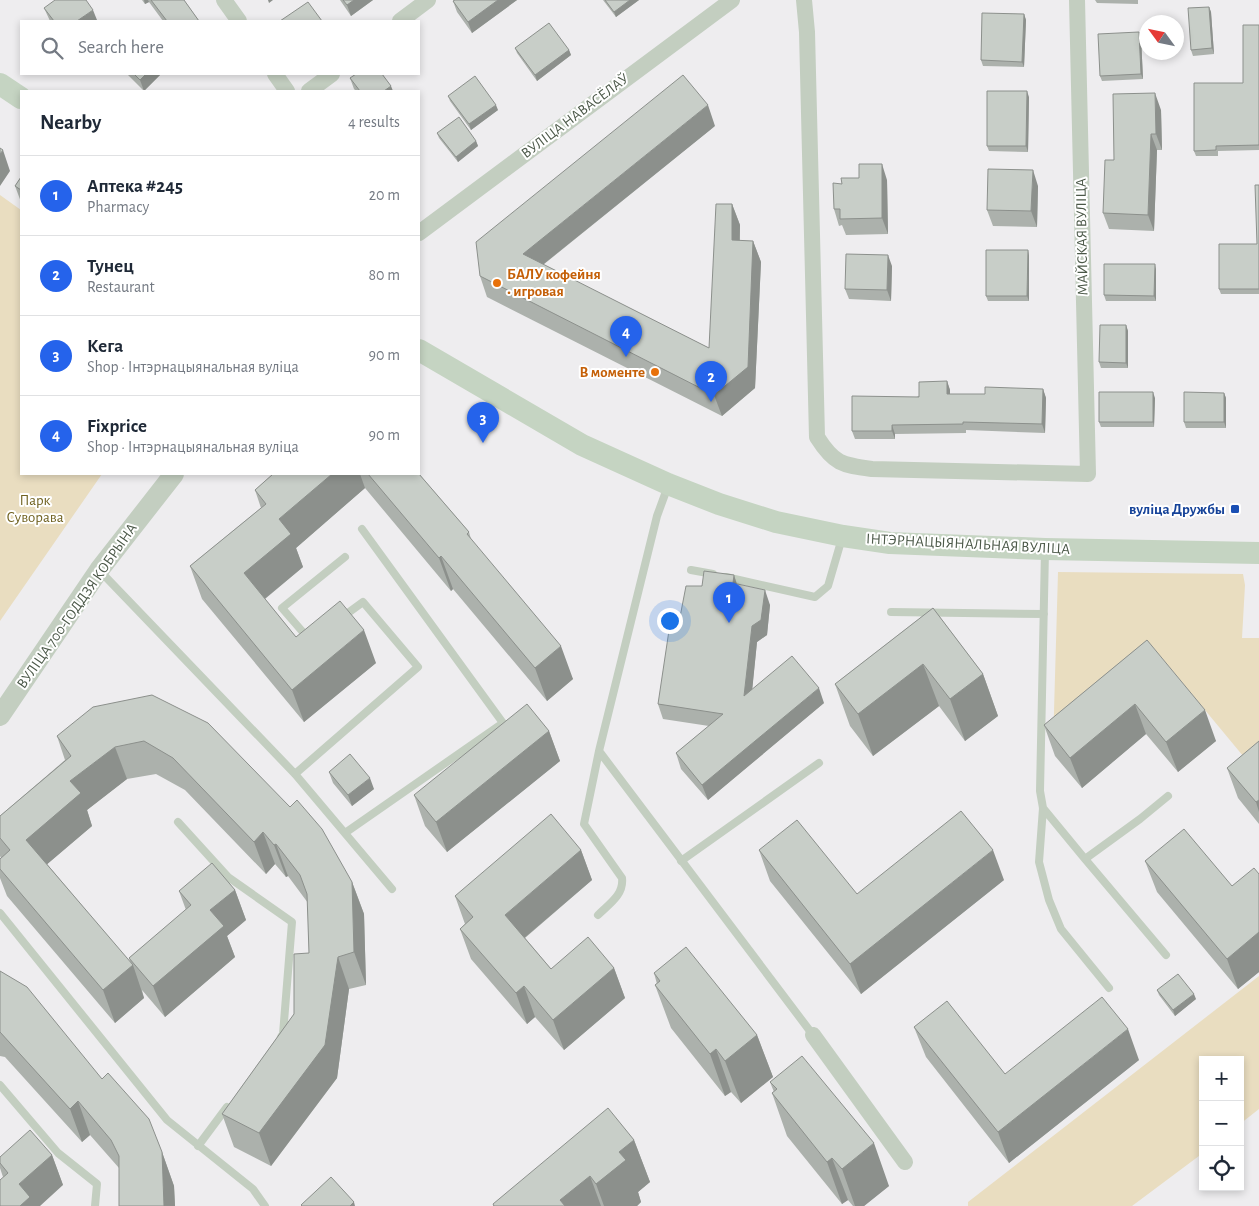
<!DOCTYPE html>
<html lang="en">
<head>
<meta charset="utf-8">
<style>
  :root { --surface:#fff; --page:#f2f2f3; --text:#1f2937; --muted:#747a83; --line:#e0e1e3; --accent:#2563eb }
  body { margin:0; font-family:"Alegreya Sans",sans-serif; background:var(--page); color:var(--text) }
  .controls { position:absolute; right:15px; bottom:15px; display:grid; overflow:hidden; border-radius:0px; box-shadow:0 2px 8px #0003 }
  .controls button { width:45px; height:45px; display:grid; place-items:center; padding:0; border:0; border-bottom:1px solid var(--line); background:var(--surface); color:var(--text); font:25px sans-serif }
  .compass { position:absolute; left:1139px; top:15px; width:45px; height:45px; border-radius:50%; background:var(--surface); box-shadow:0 2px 8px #0003; rotate:303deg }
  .you { position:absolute; left:669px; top:620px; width:18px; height:18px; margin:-12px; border:4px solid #fff; border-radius:50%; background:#1a73e8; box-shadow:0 0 0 8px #1a73e833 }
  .badge { display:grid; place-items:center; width:32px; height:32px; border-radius:50%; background:var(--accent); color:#fff; font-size:16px; font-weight:700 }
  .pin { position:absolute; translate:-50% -41px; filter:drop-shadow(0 1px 2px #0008) }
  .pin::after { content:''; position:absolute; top:26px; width:18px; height:15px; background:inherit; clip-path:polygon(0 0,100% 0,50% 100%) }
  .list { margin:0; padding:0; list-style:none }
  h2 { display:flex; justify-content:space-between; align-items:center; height:65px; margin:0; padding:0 20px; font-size:21px }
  h2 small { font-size:16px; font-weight:400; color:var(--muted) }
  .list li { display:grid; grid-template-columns:32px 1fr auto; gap:15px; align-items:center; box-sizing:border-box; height:80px; padding:0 20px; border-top:1px solid var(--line) }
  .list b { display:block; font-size:19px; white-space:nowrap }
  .list p { margin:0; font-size:16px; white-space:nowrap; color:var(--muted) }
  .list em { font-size:16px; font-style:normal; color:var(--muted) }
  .icon { flex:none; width:28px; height:28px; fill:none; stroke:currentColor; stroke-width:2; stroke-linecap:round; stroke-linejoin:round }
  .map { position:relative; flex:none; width:1259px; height:1206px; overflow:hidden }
  .search { position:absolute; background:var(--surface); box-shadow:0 2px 8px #0003; left:20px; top:20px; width:400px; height:55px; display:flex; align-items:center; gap:12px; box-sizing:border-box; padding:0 18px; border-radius:0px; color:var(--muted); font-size:19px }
  .panel { position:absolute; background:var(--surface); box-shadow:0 2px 8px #0003; left:20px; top:90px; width:400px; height:385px; border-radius:0px }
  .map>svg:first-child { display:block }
  .green { fill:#e9ddc0 }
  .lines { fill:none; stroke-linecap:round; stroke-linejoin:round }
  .service { stroke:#c3cec0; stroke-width:8 }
  .minor { stroke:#c3cec0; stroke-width:16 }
  .tertiary { stroke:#c3cec0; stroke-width:20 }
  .secondary { stroke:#c5d4c2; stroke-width:22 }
  .wall { fill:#acb1ac }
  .shaded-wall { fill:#8c908c }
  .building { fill:#c8cec8; stroke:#8c908c }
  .food-dot { fill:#e8710a; stroke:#fff; stroke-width:2 }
  .transit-dot { fill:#1a4fb4; stroke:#fff; stroke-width:2 }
  .labels { text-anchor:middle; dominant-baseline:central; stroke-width:4; stroke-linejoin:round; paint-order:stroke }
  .street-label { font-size:15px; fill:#4b5848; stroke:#fff }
  .food-label { font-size:15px; font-weight:bold; fill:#c56008; stroke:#fff; text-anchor:start }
  .park-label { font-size:15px; fill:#706221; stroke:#fff }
  .transit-label { font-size:15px; font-weight:bold; fill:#164399; stroke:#fff; text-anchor:end }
</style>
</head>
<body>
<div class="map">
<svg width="1259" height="1206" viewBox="0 0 1259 1206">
  <rect width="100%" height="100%" fill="#eeedef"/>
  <path class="green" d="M0,195l21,15v264h81l-102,147z
    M1058,572l185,2 2,11 -3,53h17v136h-1l-97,-117 -108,89z
    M1259,976v133l-19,15v-64h-37v93l-71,53h-164v-4z"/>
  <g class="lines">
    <path class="service" d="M668,486l-11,30 -58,235 214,284
      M1045,551l-5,240 3,17 -4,54 10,38 12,29 48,59
      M691,570l22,4
      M100,571l195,203 97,115
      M726,577l89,20 13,-11 14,-48
      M891,612l153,2
      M308,638l-26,-30 63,-51
      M295,774l123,-107 -55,-65 -22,16
      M1043,808l42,51 55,-40 28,-23
      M178,822l50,55 64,45 -9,112 -2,3
      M345,833l158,-110 -141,-194
      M1085,859l81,96
      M681,861l138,-98
      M0,913l167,207 86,69 12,17
      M598,915c11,-11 26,-20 24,-37l-38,-54 15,-73
      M0,1085l58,68 39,31 -2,22
      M198,1146l29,-39"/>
    <path class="minor" d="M224,0l15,21
      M804,0l3,32 10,405c17,27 25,28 55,32l216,5 -11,-474
      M400,21l28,-21
      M275,74l12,17
      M309,91l23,-17
      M419,233l313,-233
      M813,1035l92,127"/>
    <path class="tertiary" d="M0,716l99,-146 75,-96"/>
    <path class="secondary" d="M0,84l21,14
      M419,350l163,95 86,39 51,20 57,18 67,14 47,7 155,6 214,4"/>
  </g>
  <path class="wall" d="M142,0h42l15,21h-36l-14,-19 -4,2z
    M340,0h33l-22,16z
    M455,0h62l-45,33 -15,-21 -4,-11z
    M603,0h36l-23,17z
    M1095,0h43v4l-41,-1z
    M1209,7l2,5 3,42 -21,2 -2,-6z
    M44,8l53,12 -1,1h-46z
    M1024,14l2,6 -2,47 -41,-1 -2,-6z
    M1259,25v125l-41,1v5h-22l-2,-5 49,-68z
    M1139,32l2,5 2,42 -41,2 -2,-5z
    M515,48l54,2 2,5 -34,26 -20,-28z
    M127,74h34l-17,17z
    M350,78l43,13h-37l-2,-2z
    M448,96l50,14 -27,20 -21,-29z
    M1029,97l-1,55 -39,-1 -2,-5z
    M1161,110l1,40h-5l-3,81 -45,-2 -6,-16 11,-53z
    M715,126l-172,139 166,83 23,-144 8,21v16h13l8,21 -6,126 -33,28 -235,-119 -7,-21z
    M437,133l39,8 2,5 -20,16 -19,-24z
    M21,177v25l-6,-16z
    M887,180l1,54 -42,1 -4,-10 -3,1 -5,-17 8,-25z
    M1259,185v109h-38l-2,-5 38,-45z
    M1038,186l-1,41 -44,-1 -6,-16z
    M1028,250l1,6v45h-41l-2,-5z
    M892,266l-1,35 -42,-2 -4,-10z
    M1156,269v32h-50l-2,-6z
    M1126,325l2,6v37h-27l-2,-6z
    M947,381l3,9v4h35l58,-5 3,9 -1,35 -79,-3v3l-71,1v5h-40l-3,-8z
    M1224,393l2,5v30h-40l-2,-6z
    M1155,398l-1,29h-53l-2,-5z
    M273,474h146l50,58 2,7 102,140 -26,22 -94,-112 -2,2 -86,-103 -69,60 7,19 -38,32 31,38 80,26 -72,59 -102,-123 -12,-33 71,-58 -6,-18z
    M734,575l3,9 33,21 -3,30 -10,7 -5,48 72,13 -116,97 -27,-31 -5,-16 33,-27 -46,-7 -5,-15 22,-87 22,-31z
    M933,608l50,66 15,42 -33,25 -26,-35 -66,50 -23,-30 -15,-42z
    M1147,640l69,101 -38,31 -32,-38 -64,54 -27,-32 -11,-31z
    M152,695l200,187 12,32 2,71 -17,4 -12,89 -66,88 -37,-19 -12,-33 72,-100 15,-61 -1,-50 -20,-27 -2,1 -11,-13 -9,10 -81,-84 -29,-16 -29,5 -40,31 5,16 -45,38 84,100 -2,-6 57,-48 -7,-19 56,-1 11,30 -19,16 8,21 -70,60 -23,-27 2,8 -29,25 -108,-127 -7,-18v-19l1,-1 -1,-2v-40l65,-56 -8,-24z
    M549,731l11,30 -113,91 -22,-26 -11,-31z
    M1259,741v83l-21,-26 -11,-30z
    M329,772l45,17 -22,17 -19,-23z
    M581,850l11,30 -67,58 26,31 63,-1 11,30 -61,52 -29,-33 -8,7 -56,-65 -11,-30 5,-5 -10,-28z
    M759,850l98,44 147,-14 -143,114 -91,-113z
    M1145,861l87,25 27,-12v98l-21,17 -81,-97z
    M0,971l162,181 12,34 1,20h-56v-38l-29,-33 -8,7 -77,-85 -5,-1z
    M654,973l103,62 16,42 -32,26 -10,-11 -6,4 -54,-68 -16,-43 2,-1z
    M1157,990l39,9 -21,17 -16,-21z
    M914,1027l91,47 134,-14 -130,103 -83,-106z
    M770,1082l119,104 -25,20h-11l-5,-6 -6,4 -55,-68 -15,-43 2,-1z
    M634,1140l16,42 -12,10 3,10 -4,4h-144v-2z
    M52,1155l11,30 -60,-8 -3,-9v-11z"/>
  <path class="shaded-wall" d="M144,0h4l1,2 -4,2z
    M268,0h5l-4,3z
    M354,0h19l-22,16 -4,-11z
    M498,0h19l-45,33 -4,-11z
    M630,0h9l-23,17 -2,-5z
    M1209,7l2,5 3,42 -2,-6z
    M93,10l4,10 -1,1h-19z
    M1024,14l2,6 -2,47 -2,-5z
    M1139,32l2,5 2,42 -2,-5z
    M569,50l2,5 -34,26 -2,-6z
    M146,74h15l-17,17 -4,-11z
    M391,86l2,5h-9z
    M1027,91l2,6 -1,55 -2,-6z
    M1155,93l6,17 1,40 -6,-16z
    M496,105l2,5 -27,20 -2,-6z
    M708,105l7,21 -185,149 -7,-21z
    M1151,134l6,16 -3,81 -6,-16z
    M476,141l2,5 -20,16 -2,-5z
    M3,150l7,21 -10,15v-32z
    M882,164l5,16 1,54 -6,-16z
    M1033,170l5,16 -1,41 -6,-16z
    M732,204l8,21 -1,37 -7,-22z
    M753,241l8,21 -6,126 -33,28 -8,-21z
    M1028,250l1,6v45l-2,-5z
    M888,255l4,11 -1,35 -4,-11z
    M1155,264l1,5v32l-2,-5z
    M1126,325l2,6v37l-2,-5z
    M947,381l3,9v13l-3,-9z
    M1043,389l3,9 -1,35 -3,-9z
    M1153,392l2,6 -1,29 -1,-5z
    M1224,393l2,5v30l-2,-6z
    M892,425l3,9v5l-3,-8z
    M332,474h28l5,14 -69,60 7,19 -47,39 -12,-33 35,-54z
    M441,556l12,33 -2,2 -12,-33z
    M734,575l5,16 -6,-8z
    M765,590l5,15 -3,30 -10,7 -7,70 -6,-16 8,-70z
    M364,630l12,33 -72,59 -12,-32z
    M561,646l12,33 -26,22 -12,-33z
    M923,664l16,42 -66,50 -15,-42z
    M983,674l15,42 -33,25 -15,-42z
    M819,688l5,15 -116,97 -6,-15z
    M1135,704l11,30 -64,54 -12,-30z
    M1205,710l11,31 -38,31 -12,-30z
    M549,731l11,30 -113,91 -11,-30z
    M115,747l12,32 -40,31 5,16 -54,46 -12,-32 44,-59z
    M370,778l4,11 -22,17 -4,-11z
    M1259,800v12l-3,-10z
    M263,832l12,32 -9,10 -12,-32z
    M276,844l12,32 -2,1 -12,-32z
    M581,850l11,30 -76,65 -11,-30z
    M993,850l11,30 -143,114 -11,-30z
    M352,882l12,32 2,71 -12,-33z
    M235,890l11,30 -19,16 8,21 -70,60 -12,-31 57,-76z
    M1259,932v40l-21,17 -11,-30z
    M338,957l11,32 -12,89 -66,88 -12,-33z
    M133,965l11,33 -29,25 -12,-33z
    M614,968l11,30 -61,52 -11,-30z
    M524,986l11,31 -8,7 -11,-31z
    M1194,994l2,5 -21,17 -2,-6z
    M1128,1029l11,31 -130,103 -11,-31z
    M757,1035l16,42 -32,26 -16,-42z
    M716,1049l15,43 -6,4 -15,-42z
    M78,1101l12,34 -8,7 -12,-33z
    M634,1140l16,42 -12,10 3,10 -4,4h-33l-8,-22 23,-32z
    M874,1143l15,43 -25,20h-9l-13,-37z
    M162,1152l12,34 1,20h-11z
    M52,1155l11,30 -23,21h-20l-1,-22z
    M832,1158l16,42 -6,4 -15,-42z
    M590,1176l11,30h-39l-2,-6z
    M354,1202l1,4h-5z"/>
  <path class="building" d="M55,0h31l7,10 -16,11h-23l-10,-13z
    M151,0h33l15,21h-32z
    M343,0h11l-7,5z
    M455,0h43l-30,22 -15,-21z
    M605,0h25l-16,12z
    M308,2l14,19h-42z
    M1209,7l3,41 -21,2 -3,-42z
    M982,13l42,1 -2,48 -41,-2z
    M549,23l20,27 -34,25 -20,-27z
    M1243,25h16v120l-43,1v4l-22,1v-68h49z
    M1139,32l2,42 -41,2 -2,-42z
    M134,74h12l-6,6z
    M356,74h26l9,12 -7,5h-24l-10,-13z
    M683,75l25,30 -185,149 186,94 7,-144h16v36l21,1 -5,126 -34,28 -234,-119 -4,-34z
    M475,76l21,29 -27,19 -21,-28z
    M987,91h40l-1,55h-39z
    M1155,93l1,41h-5l-3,81 -45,-2 2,-53h9l-1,-66z
    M459,117l17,24 -20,16 -19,-24z
    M0,148l3,2 -3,4z
    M859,164h23v54l-42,1v-10h-6l-1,-26 9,1 -1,-6h18z
    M988,169l45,1 -2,41 -44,-1z
    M21,177v13l-6,-4z
    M1255,185h4v104h-40v-45h38z
    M986,250h42l-1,46h-41z
    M846,254l42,1 -1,35 -42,-1z
    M1104,264h51l-1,32 -50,-1z
    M1100,325h26v38l-27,-1z
    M947,381v13h38v-7l58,2 -1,35 -79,-2v2l-71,1v6h-40v-35l67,1v-15z
    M1099,392h54v30h-54z
    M1184,392l40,1v29h-40z
    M273,474h59l-53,45 12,15 -47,39 52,64 44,-36 24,29 -72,60 -102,-124 76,-62 -11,-14z
    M368,474h51l50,58 -2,2 94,112 -26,22 -94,-112 -2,2z
    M704,571l30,4 -1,8 32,7 -4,30 -9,6 -8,70 48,-40 27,32 -117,97 -26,-32 47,-39 -65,-10 13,-87h9l6,-31h16z
    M933,608l50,66 -33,25 -27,-35 -65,50 -23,-30z
    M1147,640l58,70 -39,32 -31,-38 -65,54 -26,-33z
    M152,695l56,28 82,84 7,-7 25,29 30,53 2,70 -16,5 -13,88 -66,88 -37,-19 72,-100v-60l15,-1 -2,-59 -7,-19 -24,-31 -2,1 -11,-13 -9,10 -81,-84 -29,-17 -29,6 -45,34 11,12 -55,47 107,125 -30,25 -103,-121v-10l10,-9 -10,-12v-22l71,-60 -14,-20 36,-29z
    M527,704l22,27 -113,91 -22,-27z
    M1259,741v59l-3,2 -29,-34z
    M350,754l20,24 -22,17 -19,-23z
    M961,811l32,39 -143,114 -91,-114 38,-30 60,74z
    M551,814l30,36 -76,65 46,54 37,-32 26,31 -61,52 -29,-34 -8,7 -56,-64 13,-12 -18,-21z
    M1184,829l48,57 22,-18 5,6v58l-32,27 -82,-98z
    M212,863l23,27 -25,20 14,16 -71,60 -24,-28 62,-53 -12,-14z
    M686,947l71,88 -32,26 -9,-12 -6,5 -55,-69 5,-4 -6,-8z
    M0,971l27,16 75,92 6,-6 41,46 13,33 2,54h-45v-50l-8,-16 -33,-39 -8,8 -70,-77z
    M1178,974l16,20 -21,16 -16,-20z
    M1102,997l26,32 -130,103 -84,-105 33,-26 58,73z
    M802,1056l72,87 -32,26 -10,-11 -5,4 -55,-69 5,-4 -7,-7z
    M608,1108l26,32 -15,12 7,8 -30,24 -6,-8 -30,24 5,6h-71l-1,-2z
    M30,1130l22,25 -33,29 11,13 -10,9h-20v-26l8,-7 -8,-10v-6z
    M331,1177l23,25 -4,4h-48l-1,-1z"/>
  <g class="food-dot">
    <circle cx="497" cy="283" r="5"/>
    <circle cx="655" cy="372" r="5"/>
  </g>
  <rect class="transit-dot" x="1230" y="504" width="10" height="10" rx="2.5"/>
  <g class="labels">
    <g class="street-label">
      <text transform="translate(575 116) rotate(-37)">ВУЛІЦА НАВАСЁЛАЎ</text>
      <text transform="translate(1082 237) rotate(-91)">МАЙСКАЯ ВУЛІЦА</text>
      <text transform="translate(968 544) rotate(3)">ІНТЭРНАЦЫЯНАЛЬНАЯ ВУЛІЦА</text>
      <text transform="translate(77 606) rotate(-55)">ВУЛІЦА 700-ГОДДЗЯ КОБРЫНА</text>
    </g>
    <g class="food-label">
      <text x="507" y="274">БАЛУ кофейня<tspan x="507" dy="17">• игровая</tspan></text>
      <text x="645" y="372" text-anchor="end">В моменте</text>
    </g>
    <g class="park-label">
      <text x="35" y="500">Парк<tspan x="35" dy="17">Суворава</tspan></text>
    </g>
    <g class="transit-label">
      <text x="1225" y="509">вуліца Дружбы</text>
    </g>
  </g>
</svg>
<div class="controls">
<button>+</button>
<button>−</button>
<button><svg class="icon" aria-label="locate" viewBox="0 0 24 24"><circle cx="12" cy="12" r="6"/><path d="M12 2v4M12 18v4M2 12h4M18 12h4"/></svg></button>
</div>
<svg class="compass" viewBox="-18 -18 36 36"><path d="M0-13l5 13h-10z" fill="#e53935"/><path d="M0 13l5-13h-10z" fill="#747a83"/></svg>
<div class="you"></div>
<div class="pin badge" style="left:729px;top:623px">1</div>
<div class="pin badge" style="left:711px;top:402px">2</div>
<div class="pin badge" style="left:483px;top:443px">3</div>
<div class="pin badge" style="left:626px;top:357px">4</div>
<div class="search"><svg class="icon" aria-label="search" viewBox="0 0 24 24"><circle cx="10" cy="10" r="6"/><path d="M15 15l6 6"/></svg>Search here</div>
<section class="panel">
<h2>Nearby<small>4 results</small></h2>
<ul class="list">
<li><span class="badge">1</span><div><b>Аптека #245</b><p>Pharmacy</p></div><em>20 m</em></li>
<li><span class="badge">2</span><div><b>Тунец</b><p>Restaurant</p></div><em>80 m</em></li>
<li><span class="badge">3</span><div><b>Кега</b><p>Shop · Інтэрнацыянальная вуліца</p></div><em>90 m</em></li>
<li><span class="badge">4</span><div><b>Fixprice</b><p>Shop · Інтэрнацыянальная вуліца</p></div><em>90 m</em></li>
</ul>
</section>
</div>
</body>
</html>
